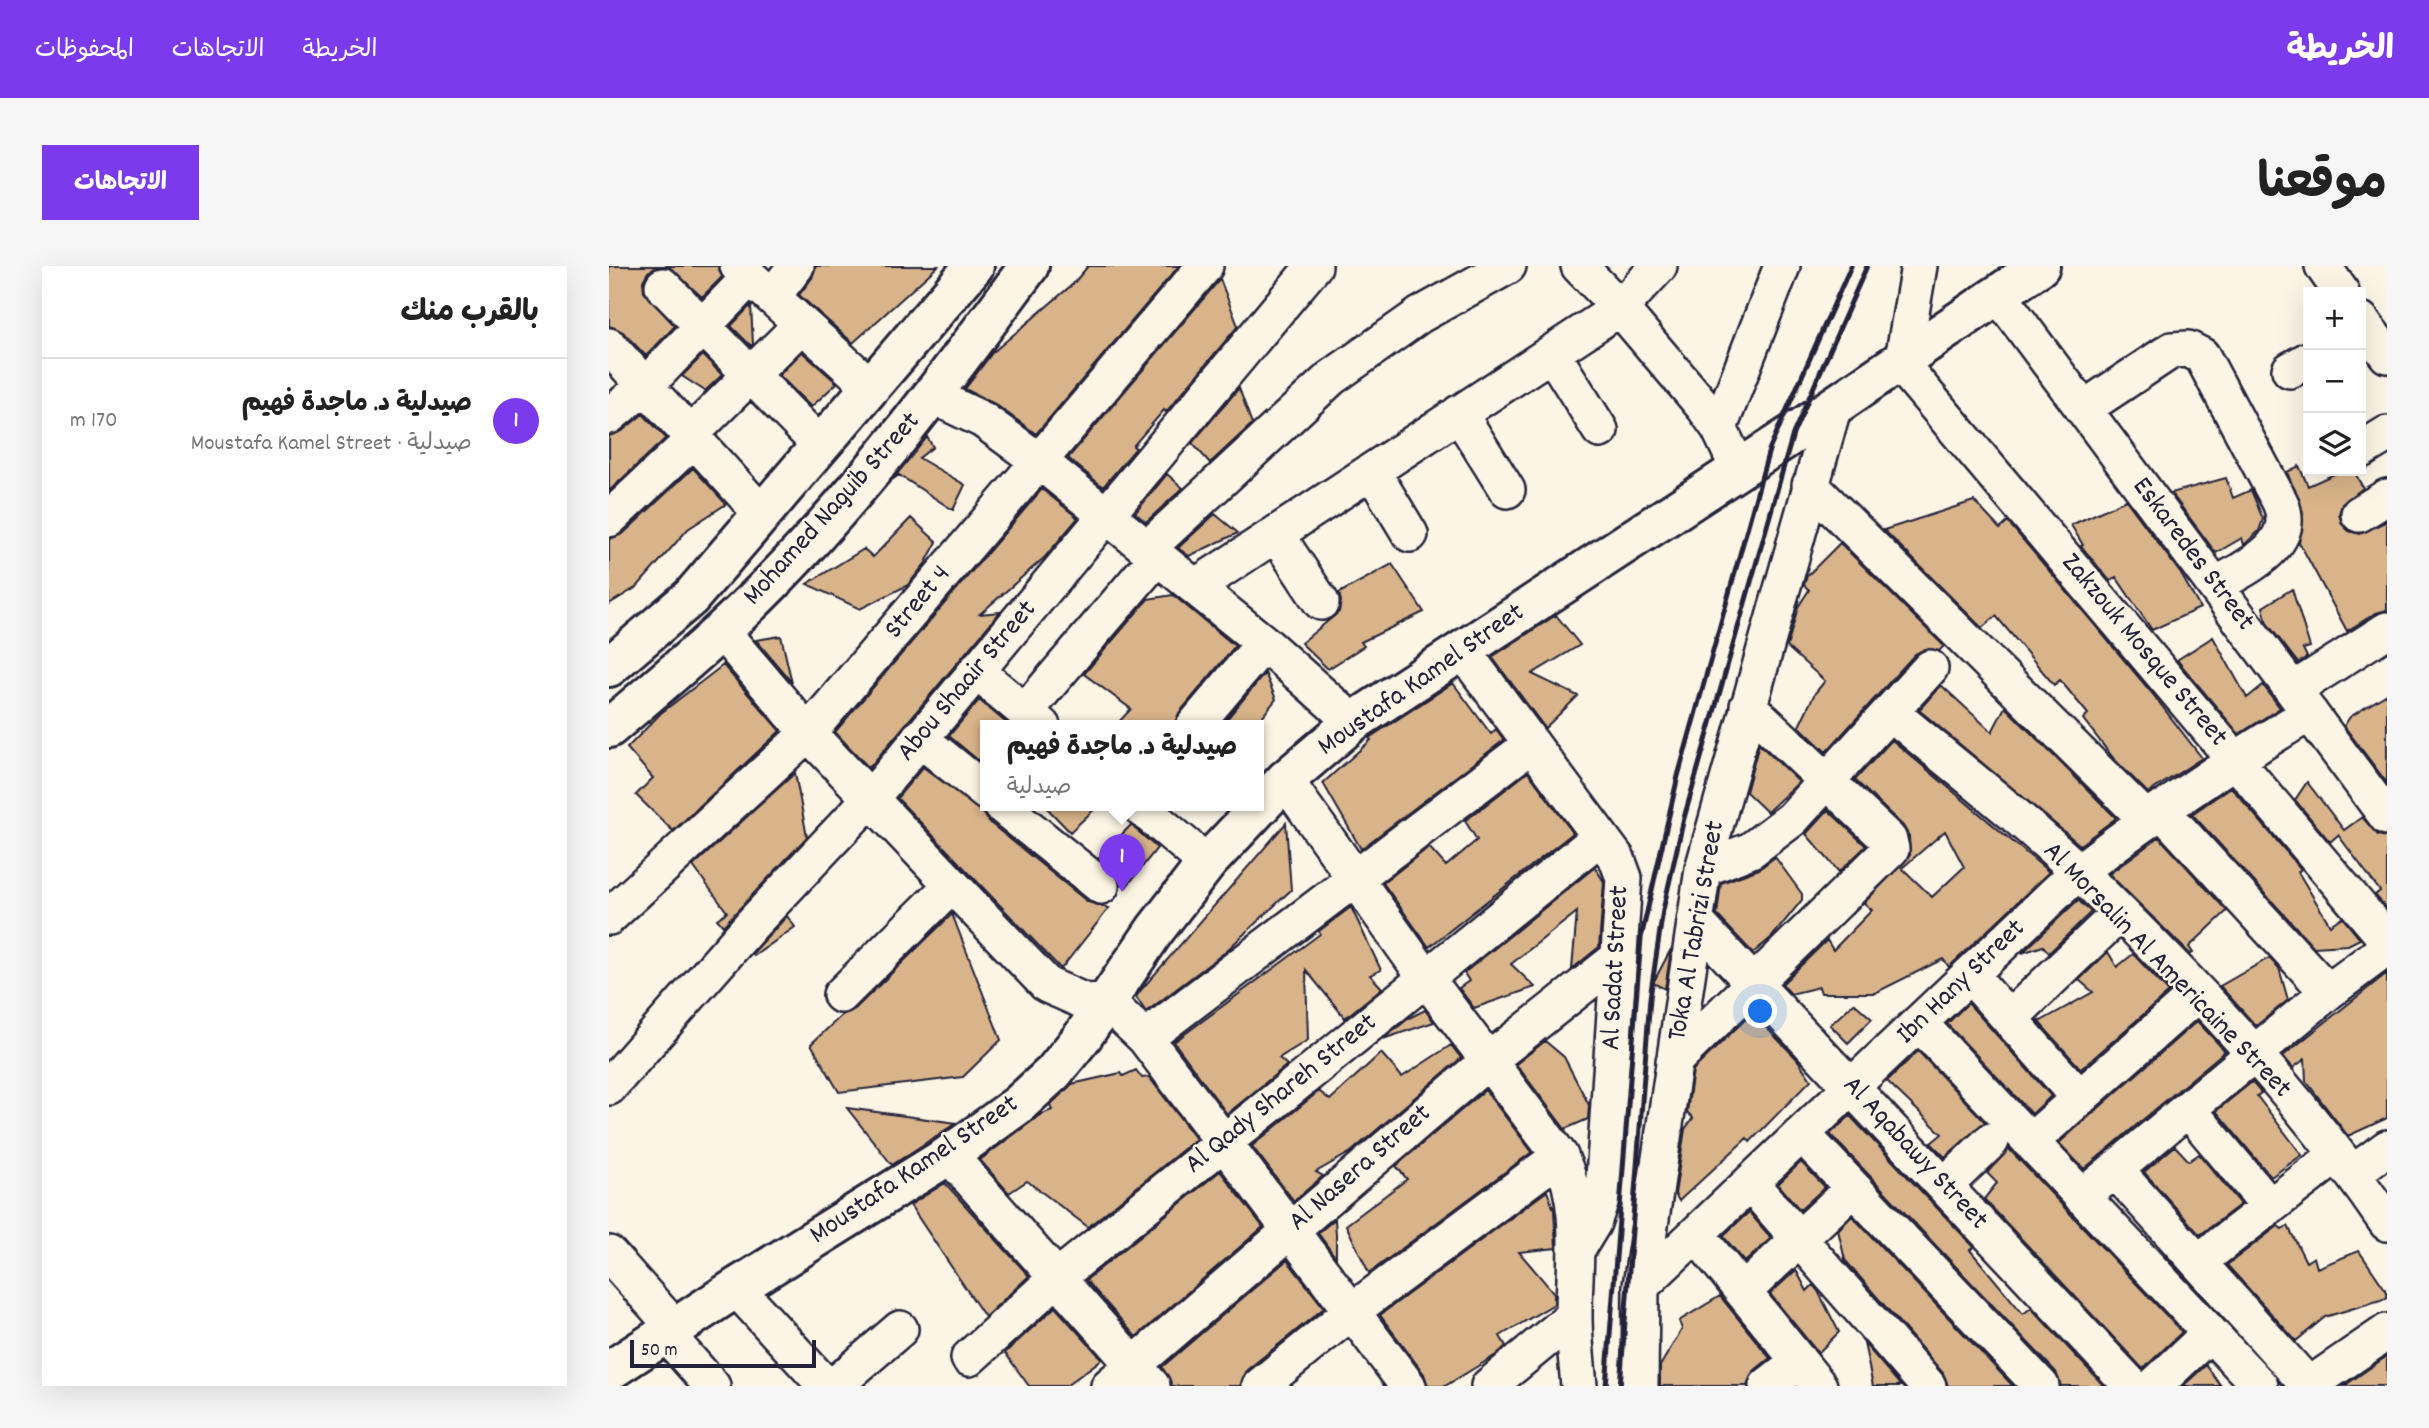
<!DOCTYPE html>
<html lang="ar">
<head>
<meta charset="utf-8">
<style>
  :root { --surface:#fff; --page:#f6f6f6; --text:#222; --muted:#767676; --line:#e0e0e0; --accent:#7c3aed }
  body { margin:0; font-family:Dekko,"Playpen Sans Arabic",sans-serif; background:var(--page); color:var(--text); direction:rtl }
  .controls { position:absolute; right:21px; top:21px; display:grid; overflow:hidden; border-radius:0px; box-shadow:0 7px 28px #0002 }
  .controls button { width:63px; height:63px; display:grid; place-items:center; padding:0; border:0; border-bottom:2px solid var(--line); background:var(--surface); color:var(--text); font:35px sans-serif }
  .scale { position:absolute; left:21px; bottom:18px; width:186px; box-sizing:border-box; padding-left:7px; border:4px solid #22223b; border-top:0; font-size:19px; line-height:24px; white-space:nowrap; color:#22223b; -webkit-text-stroke:5px #fcf5e5; paint-order:stroke }
  .you { position:absolute; left:1152px; top:746px; width:24px; height:24px; margin:-18px; border:5px solid #fff; border-radius:50%; background:#1a73e8; box-shadow:0 0 0 10px #1a73e833 }
  .badge { display:grid; place-items:center; width:46px; height:46px; border-radius:50%; background:var(--accent); color:#fff; font-size:23px; font-weight:700 }
  .pin { position:absolute; translate:-50% -58px; filter:drop-shadow(0 2px 4px #0008) }
  .pin::after { content:''; position:absolute; top:37px; width:24px; height:21px; background:inherit; clip-path:polygon(0 0,100% 0,50% 100%) }
  .popup { position:absolute; left:371px; top:454px; width:284px; height:91px; box-sizing:border-box; display:grid; place-content:center; border-radius:0px; background:var(--surface); filter:drop-shadow(0 2px 5px #0005); font-size:23px; white-space:nowrap; color:var(--muted) }
  .popup b { font-size:26px; color:var(--text) }
  .popup::after { content:''; position:absolute; left:50%; top:100%; margin-left:-14px; border:14px solid transparent; border-top-color:var(--surface) }
  .list { margin:0; padding:0; list-style:none }
  h2 { display:flex; justify-content:space-between; align-items:center; height:91px; margin:0; padding:0 28px; font-size:30px }
  h2 small { font-size:23px; font-weight:400; color:var(--muted) }
  .list li { display:grid; grid-template-columns:46px 1fr auto; gap:21px; align-items:center; box-sizing:border-box; height:126px; padding:0 28px; border-top:2px solid var(--line) }
  .list b { display:block; font-size:26px; white-space:nowrap }
  .list p { margin:0; font-size:23px; white-space:nowrap; color:var(--muted) }
  .list em { font-size:23px; font-style:normal; color:var(--muted) }
  .icon { flex:none; width:38px; height:38px; fill:none; stroke:currentColor; stroke-width:2; stroke-linecap:round; stroke-linejoin:round }
  .map { position:relative; flex:none; width:1778px; height:1120px; overflow:hidden; direction:ltr; border-radius:0px }
  header { display:flex; align-items:center; gap:42px; box-sizing:border-box; height:98px; padding:0 35px; background:var(--accent); color:#fff }
  header strong { font-size:33px }
  nav { display:flex; gap:38px; margin-inline-start:auto; font-size:24px }
  .intro { display:flex; align-items:center; justify-content:space-between; box-sizing:border-box; height:168px; padding:0 42px }
  h1 { margin:0; font-size:49px }
  .button { padding:18px 32px; border-radius:0px; background:var(--accent); color:#fff; font-size:24px; font-weight:700 }
  main { display:flex; gap:42px; padding:0 42px }
  aside { flex:1; background:var(--surface); border-radius:0px; box-shadow:0 7px 28px #0002 }
  .map>svg:first-child { display:block }
  .building { fill:#d9b48a; stroke:#22223b; stroke-width:2; fill-rule:evenodd }
  .lines { fill:none; stroke-linecap:round; stroke-linejoin:round }
  .minor-casing { stroke:#22223b; stroke-width:40 }
  .major-casing { stroke:#22223b; stroke-width:44 }
  .minor { stroke:#fcf5e5; stroke-width:35 }
  .major { stroke:#fcf5e5; stroke-width:38 }
  .rail { stroke:#22223b; stroke-width:5 }
  .labels { text-anchor:middle; dominant-baseline:central; stroke-width:5; stroke-linejoin:round; paint-order:stroke }
  .street-label { font-size:28px; fill:#22223b; stroke:#fcf5e5 }
</style>
</head>
<body>
<header>
<strong>الخريطة</strong>
<nav><a>الخريطة</a><a>الاتجاهات</a><a>المحفوظات</a></nav>
</header>
<div class="intro"><h1>موقعنا</h1><a class="button">الاتجاهات</a></div>
<main>
<div class="map">
<svg width="1778" height="1120" viewBox="0 0 1778 1120">
  <rect width="100%" height="100%" fill="#fcf5e5"/>
  <filter id="ink" filterUnits="userSpaceOnUse"><feTurbulence type="fractalNoise" baseFrequency=".0143" numOctaves="2"/><feDisplacementMap in="SourceGraphic" scale="14" xChannelSelector="R" yChannelSelector="G"/><feConvolveMatrix kernelMatrix="1 2 1 2 8 2 1 2 1" color-interpolation-filters="sRGB"/></filter>
  <g filter="url(#ink)">
    <path class="building" d="M0,0h109l4,11 -20,20 -33,-30 -10,-1 -11,6 -5,9 1,11 31,34 -29,30 -23,-24 -14,-6z
      M207,0h122l-85,77 -54,-48 13,-17z
      M479,0h91l-143,168 -41,-30 -30,-15 27,-36 81,-69z
      M611,13l18,47 -72,86 -2,-2 -31,36 3,2 -33,39 -35,-29z
      M142,39l2,39 -2,2 -20,-20z
      M193,86l35,31 -26,24 -32,-32z
      M94,89l19,20 -17,16 -23,-15z
      M630,122l13,36 -42,39 -18,-20z
      M34,148l23,24 -57,53v-55l13,-5z
      M318,171l6,10 -14,11 46,27 -12,25 -54,-35 -7,5z
      M1690,200l9,20 33,-15h13l9,17 -21,16 -3,10 3,10 7,7 11,3 27,-13v89l-11,3 -29,18 -48,-89 4,-29 -16,-41z
      M84,202l33,36 -38,25 -51,58 -28,17v-65l14,-5z
      M558,208l16,14 -37,34 -11,-9z
      M1617,212l7,20 18,-8 12,29 -4,12 -15,14 -2,-7 -26,15 -45,-60z
      M433,223l36,29 -33,39 -65,57 20,-2 -131,156 -34,-36z
      M1517,234l55,74 19,34 -48,22 -36,-53 -6,4 -29,-35 2,-1 -12,-20z
      M1365,235l26,28 8,-7 143,170 51,66 -54,35 -34,-34 -31,-40 5,-5 -28,-34 -6,5 -58,-69 -14,12 -98,-98z
      M606,248l23,19 -49,23 -11,-8z
      M302,252l26,24 -12,22 -17,21 -48,24 -53,-25 57,-35 9,8z
      M1231,277l104,103 -5,5 -14,-2 -10,5 -89,98 -27,-26 16,-33 10,-12 -38,-34 11,-40 11,-17 -5,-5 3,-9z
      M783,298l32,48 -63,30 3,4 -36,23 -27,-26 38,-31 2,-11 -2,-8z
      M1683,323l18,58 -7,2 4,8 -9,6 -31,-40 -4,-16z
      M564,329l62,51 -56,67 -5,13h-59l16,-17 -47,-35 64,-75z
      M947,349l24,30 -48,29 46,22 -33,32 -53,-71z
      M172,370l11,47 -36,-43z
      M1604,371l34,61 16,-13 17,23 -41,26 -62,-74z
      M114,399l57,66 -107,100 -37,-36 17,-17 -26,-30 34,-35z
      M656,407l11,26 -21,27h-34z
      M844,417l38,51 5,-5 8,11 -143,109 -38,-66 48,-43 -2,-2z
      M1332,419l51,47 13,-25 111,111 -36,27 -161,-135z
      M1778,428v89l-43,-57 6,-9z
      M370,434l31,26h-25v40l-36,-30z
      M1283,474l157,132 -100,95 -6,-8 -68,34h-54l-2,-6 -28,7 -9,-10 45,-44 6,10 39,-40 -8,-7 46,-48 -1,-19 -6,-10 -48,-46zM1336,565l19,36 -32,30 -30,-29z
      M1150,478l40,38 -32,30 -21,-20z
      M314,501l60,45 6,10 99,80 21,6 -48,61 -164,-171z
      M919,506l45,61 -144,114 -46,-64 46,-36 17,19 31,-26 -12,-19z
      M186,507l12,64 -84,89 -6,-7 10,-7 -34,-46z
      M1698,516l37,48 18,-13 16,18 9,2v72l-12,-14 5,-4 -42,-56 -8,7 -35,-42z
      M1622,521l70,82 -3,3 32,53 12,-8 18,22 -12,6 -34,2 -122,-133z
      M436,540h53l-28,26z
      M1219,544l38,36 -27,26 -33,-38z
      M677,557l5,67 -67,63 -78,59 -10,-15 5,-7z
      M522,559l26,23 -31,39 -12,-16 -15,-13z
      M1550,571l68,74 -38,36 4,6 -3,1 -81,-80z
      M1166,591l27,37v6l-30,37 -19,16 -36,-38 4,-32 38,-14z
      M986,601l9,15 -5,65 -27,22 5,-57 -66,52 24,23 -61,21 -15,-20 10,-7 -5,-8z
      M1469,634l13,12 -42,41 -6,-7 -21,7z
      M742,641l30,63 -11,5 12,13 -37,30 -39,-48 2,70 -29,18 8,7 -60,49 -53,-72 146,-108 -1,-3z
      M343,648l49,126 -38,37 -124,15 -28,-48 31,-29 13,-6z
      M178,650l8,11 -41,29 -2,-2z
      M1062,683l-6,40 -12,-6z
      M1499,686l9,15 16,-13 36,38 -88,77 -44,-49 4,1 52,-29 -14,-12z
      M1660,692l10,10 9,32 -32,26 -36,-40z
      M1778,707v145l-39,18 -42,-55 -1,-22 -12,9 -10,-12z
      M1245,737l18,16 -24,24 -18,-18z
      M1359,737l83,93 -19,18 -85,-90z
      M816,744l9,12 -51,17 26,-21z
      M1143,747l45,46 14,21 -61,62 -3,-4 -68,63 -4,-7 10,-65 8,-11 -6,-6 6,-42z
      M1588,755l28,30 -141,118 -25,-26z
      M936,775l19,16 25,48 -1,14 -23,10 -49,-65z
      M842,779l10,13 -110,94 -35,20 7,4 -29,25 -42,-55 67,-55 11,9 51,-47 21,24z
      M1309,785l67,71 -40,35 -14,-14 11,-9 -55,-53z
      M527,804l6,8 7,-1 47,62 -108,88 -61,-46 -18,12 -29,-33 60,-45 12,-5 -2,-5 22,-21 49,-11 2,3z
      M1643,816l9,11 -4,3 45,59 -31,22 -55,-66z
      M876,824l47,62 -163,121 -23,-48 61,-46 -11,-13z
      M238,842l109,15 -64,42z
      M1241,850l124,131 -4,3 53,64 8,-6 73,78h-43l-5,-14 -226,-238z
      M1566,880l14,15 10,-7 42,50 -41,31 -56,-63z
      M1400,883l173,183 -39,37 -159,-170 13,-16 -10,-10z
      M1192,896l24,25 -25,23 -22,-26z
      M611,905l43,56 -127,110 -50,-57z
      M336,917l84,93 -44,41 -75,-112z
      M938,925l7,19 2,38 -37,4 35,41v11l-54,32 6,10 -10,9 -51,31h-17l-4,-12 -44,-59z
      M1140,946l22,26 -26,24 -22,-26z
      M1243,950l161,170h-65l-5,-13 -98,-113 -7,-30z
      M726,953l1,16v23l-18,-25z
      M1669,960l4,3 6,-3 18,36 8,-5 3,11 42,-17 28,41v6l-62,19 -29,24 -69,-76z
      M678,994l37,48 -77,62 -7,16h-68l-10,-19z
      M1187,1004l11,21 6,-6 5,6 21,41 -21,21 -48,-59z
      M1111,1030l50,62 -16,13 -7,15h-87v-20l22,-37 -3,-8z
      M446,1041l47,52 -36,27h-37l-24,-33z
      M1255,1077l37,43h-28z
      M1778,1090v30h-43z
      M1597,1099l15,21h-38z"/>
    <g class="lines">
      <g class="minor-casing">
        <path id="minor" d="M129,0l133,121
          M970,0l41,42 84,99 15,21 19,40
          M1714,0l18,26
          M54,20l158,160
          M1389,28l389,523
          M163,31l24,-31
          M1752,54l26,35
          M0,80l153,168
          M943,87l48,77
          M1294,93l16,-93
          M1290,96l488,578
          M1681,104l18,-10
          M324,130l50,24 56,41 225,182 89,79
          M1474,143l89,-59 16,-1 14,7 78,146c19,44 -35,65 -65,84
          M850,147l48,77
          M0,150l36,-30 105,-109
          M1110,162l63,-162
          M81,169l112,-111
          M1752,184l26,-16
          M763,205l38,63
          M1201,219l336,334
          M1750,248l28,-17
          M0,253l85,-80
          M667,268l45,68
          M539,282l183,-170 89,-63 88,-49
          M586,321l425,-279 39,-42
          M113,366l86,101 239,252 39,17 20,-1 39,37 263,348
          M853,384l155,209 7,19 -21,315 -10,30 -14,23
          M367,405l66,55
          M1684,424l94,-60
          M416,446l132,-155
          M1281,446c63,53 130,104 190,161 110,107 221,223 307,350
          M585,460l70,-83
          M310,472l67,54
          M676,514l141,198 134,178c24,53 14,103 14,160 0,23 3,47 5,70
          M393,540l99,80
          M530,540l68,57
          M1551,543l168,183
          M1094,603l48,-19 41,-31 138,-151
          M0,651l199,-184 397,-467
          M1086,655l437,465
          M1361,709l110,123
          M232,729l111,-110
          M1400,753l110,-105
          M1310,757l341,363
          M536,772l387,-294
          M1065,795l217,-212 -2,-9 -141,-134
          M0,821l143,-163 118,-125 444,-533
          M1579,843l82,98
          M1193,868l239,252
          M1421,876l167,-148
          M340,889l203,231
          M1506,904l194,216
          M1744,907l34,-25
          M1141,917l178,203
          M1335,920l47,-45
          M1473,931l246,-205 59,-44
          M1087,968l123,152
          M0,988l66,74
          M1589,996l139,-107
          M1032,1020l437,-414c75,-58 151,-110 232,-159
          M127,1022l90,98
          M1134,1026l110,-104
          M57,1068l46,52
          M360,1092l89,-81 542,-440
          M225,1120l66,-57
          M500,1120l380,-326 129,-102
          M651,1120l92,-75 208,-155
          M880,1120l85,-70
          M1031,1120l1,-100 62,-417 131,-464
          M1158,1120l32,-25
          M1545,1120l56,-53
          M1699,1120l79,-54"/>
      </g>
      <g class="major-casing">
        <path id="major" d="M0,401l82,-70 283,-331
          M0,462c55,-47 111,-93 162,-145 96,-98 177,-207 258,-317
          M0,1105l127,-83 213,-133 69,-50 35,-32 30,-37 72,-106 52,-67 78,-83 68,-58 440,-288 247,-168"/>
      </g>
      <use href="#minor" class="minor"/>
      <use href="#major" class="major"/>
      <path class="rail" d="M997,1120l35,-448 37,-162 91,-326 82,-184
        M1011,1120l30,-388 13,-88 21,-92 109,-384 74,-168"/>
    </g>
  </g>
  <g class="labels">
    <g class="street-label">
      <text transform="translate(224 244) rotate(-48)">Mohamed Naguib Street</text>
      <text transform="translate(1583 289) rotate(53)">Eskaredes Street</text>
      <text transform="translate(310 337) rotate(-50)">Street 4</text>
      <text transform="translate(1534 385) rotate(50)">Zakzouk Mosque Street</text>
      <text transform="translate(813 415) rotate(-35)">Moustafa Kamel Street</text>
      <text transform="translate(359 416) rotate(-50)">Abou Shaair Street</text>
      <text transform="translate(1089 665) rotate(-80)">Toka Al Tabrizi Street</text>
      <text transform="translate(1008 702) rotate(-87)">Al Sadat Street</text>
      <text transform="translate(1557 705) rotate(46)">Al Morsalin Al Americaine Street</text>
      <text transform="translate(1353 717) rotate(-44)">Ibn Hany Street</text>
      <text transform="translate(673 829) rotate(-39)">Al Qady Shareh Street</text>
      <text transform="translate(1305 888) rotate(47)">Al Aqabawy Street</text>
      <text transform="translate(752 903) rotate(-41)">Al Nasera Street</text>
      <text transform="translate(306 905) rotate(-34)">Moustafa Kamel Street</text>
    </g>
  </g>
</svg>
<div class="controls">
<button>+</button>
<button>−</button>
<button><svg class="icon" aria-label="layers" viewBox="0 0 24 24"><path d="M12 4l9 5-9 5-9-5zM3 14l9 5 9-5"/></svg></button>
</div>
<div class="scale">50 m</div>
<div class="you"></div>
<div class="pin badge" style="left:513px;top:626px">1</div>
<div class="popup"><b>صيدلية د. ماجدة فهيم</b>صيدلية</div>
</div>
<aside>
<h2>بالقرب منك<small></small></h2>
<ul class="list">
<li><span class="badge">1</span><div><b>صيدلية د. ماجدة فهيم</b><p>صيدلية · Moustafa Kamel Street</p></div><em>170 m</em></li>
</ul>
</aside>
</main>
</body>
</html>
